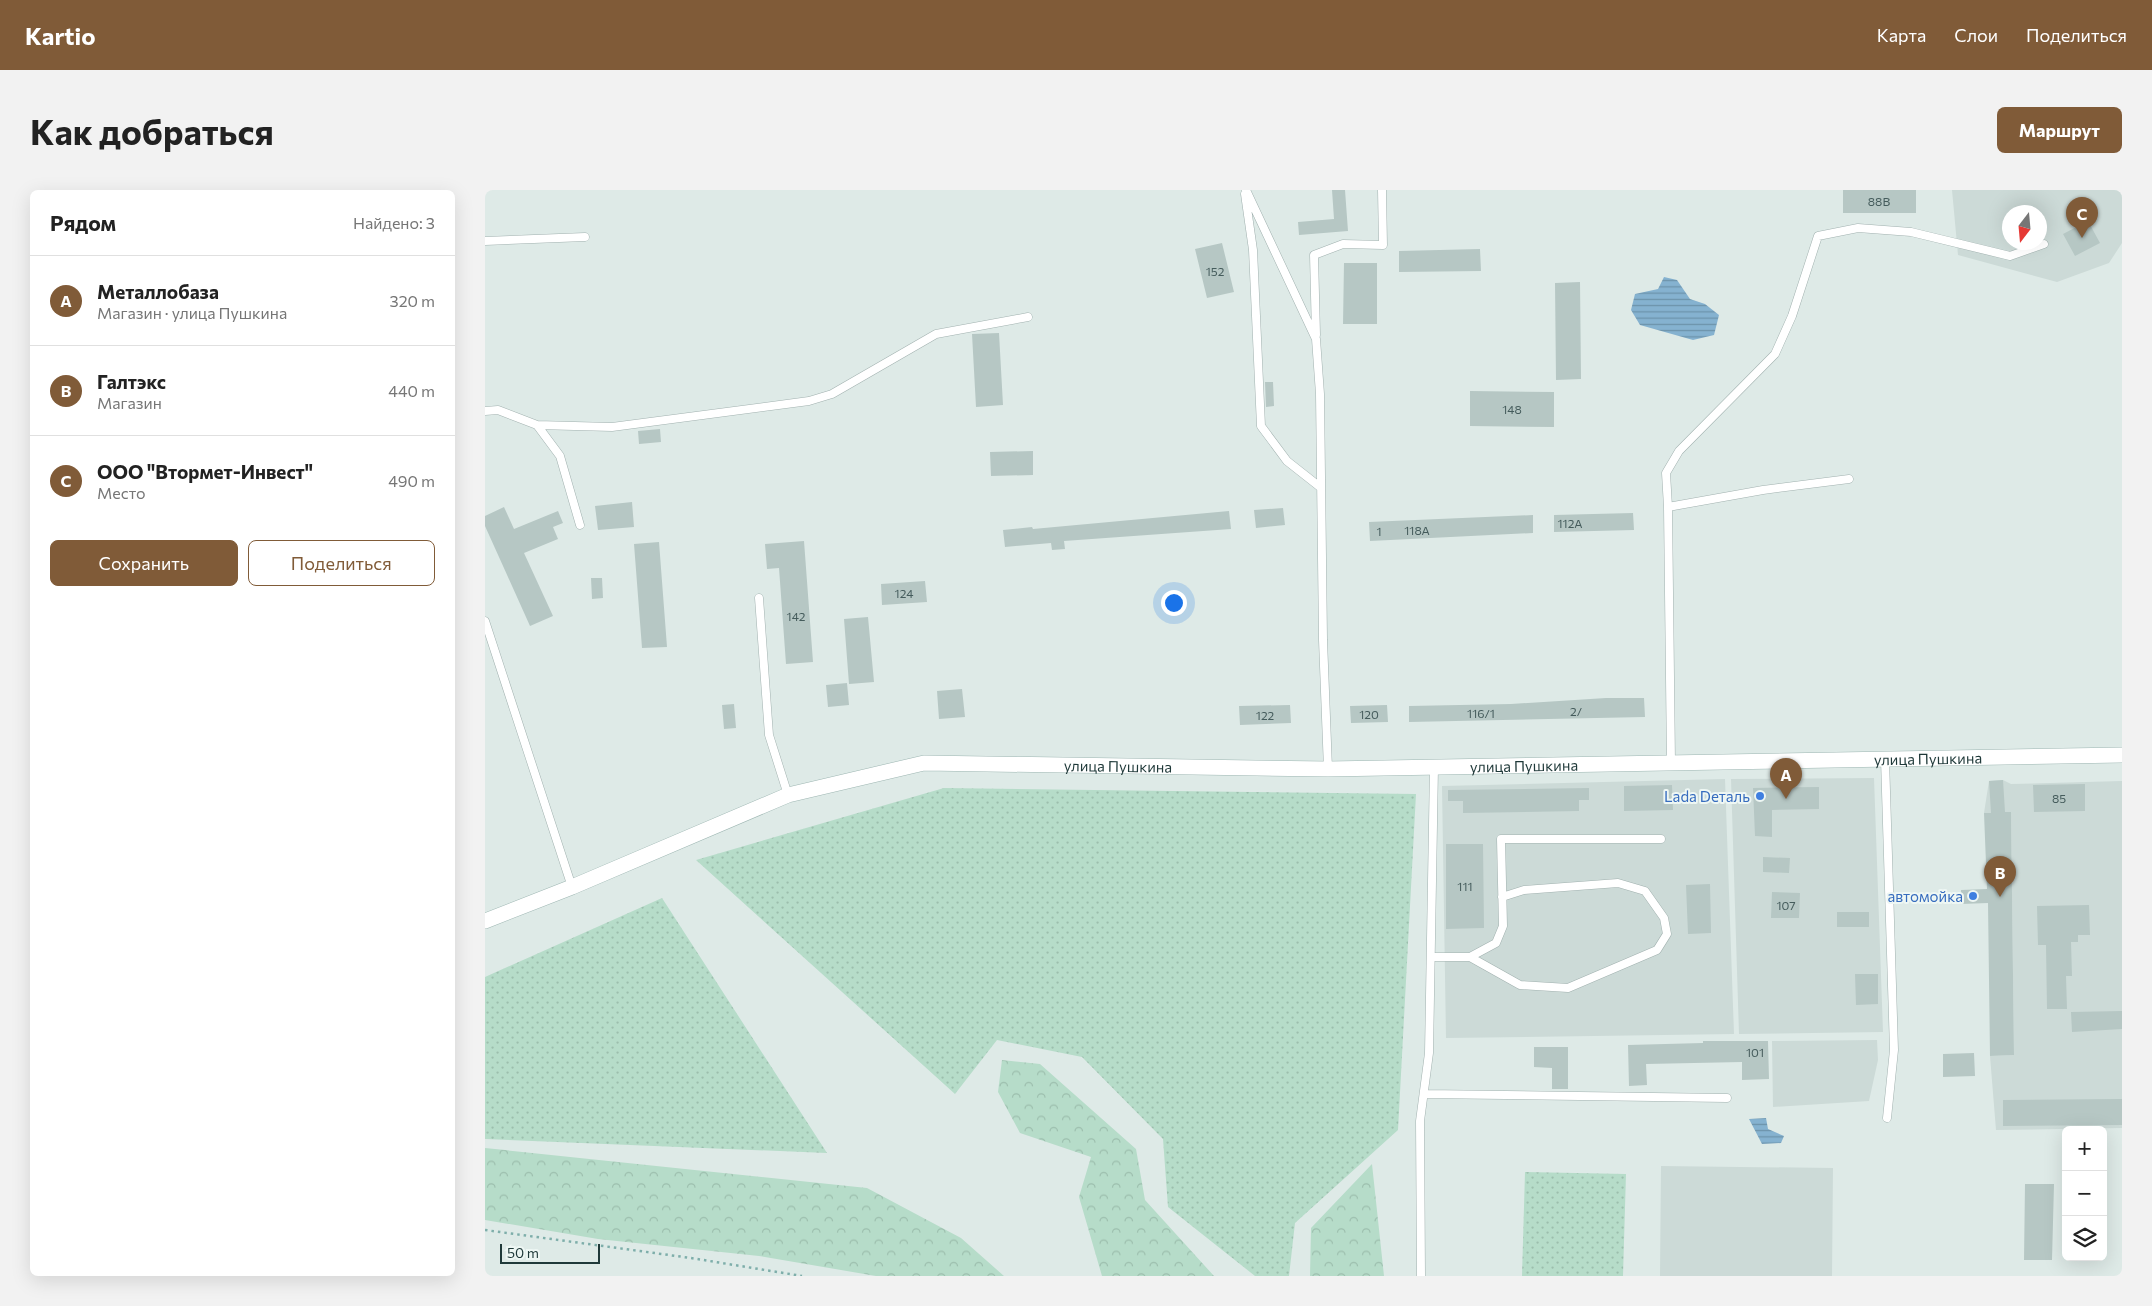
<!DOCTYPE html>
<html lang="ru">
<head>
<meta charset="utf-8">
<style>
  :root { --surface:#fff; --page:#f2f2f2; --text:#222; --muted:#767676; --line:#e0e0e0; --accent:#805b38 }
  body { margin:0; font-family:Commissioner,sans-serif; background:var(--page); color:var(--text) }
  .controls { position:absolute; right:15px; bottom:15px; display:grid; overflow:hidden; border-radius:8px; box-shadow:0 5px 20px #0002 }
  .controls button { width:45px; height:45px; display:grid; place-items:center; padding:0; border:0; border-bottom:1px solid var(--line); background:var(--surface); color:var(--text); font:25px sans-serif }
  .compass { position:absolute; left:1517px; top:15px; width:45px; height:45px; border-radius:50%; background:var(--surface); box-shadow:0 5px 20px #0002; rotate:196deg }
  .scale { position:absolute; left:15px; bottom:12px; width:100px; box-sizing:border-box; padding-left:5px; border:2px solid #1f3939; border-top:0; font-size:14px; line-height:18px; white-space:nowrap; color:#1f3939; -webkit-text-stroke:4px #eef7f4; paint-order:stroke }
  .you { position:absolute; left:688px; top:412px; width:18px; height:18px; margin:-12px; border:4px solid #fff; border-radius:50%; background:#1a73e8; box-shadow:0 0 0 8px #1a73e833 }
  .badge { display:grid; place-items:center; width:32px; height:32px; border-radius:50%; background:var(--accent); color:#fff; font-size:16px; font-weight:700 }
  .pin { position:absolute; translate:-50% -41px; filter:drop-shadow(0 1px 2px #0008) }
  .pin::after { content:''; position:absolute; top:26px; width:18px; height:15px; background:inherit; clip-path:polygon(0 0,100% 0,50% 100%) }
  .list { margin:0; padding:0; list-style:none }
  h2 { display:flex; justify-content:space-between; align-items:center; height:65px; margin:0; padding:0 20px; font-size:21px }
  h2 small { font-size:16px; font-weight:400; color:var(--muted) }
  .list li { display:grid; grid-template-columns:32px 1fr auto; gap:15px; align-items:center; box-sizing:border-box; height:90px; padding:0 20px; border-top:1px solid var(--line) }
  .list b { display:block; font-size:19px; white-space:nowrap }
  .list p { margin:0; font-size:16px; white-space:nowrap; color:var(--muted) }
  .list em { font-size:16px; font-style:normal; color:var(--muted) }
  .actions { display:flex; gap:10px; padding:15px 20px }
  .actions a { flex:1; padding:11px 0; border:1px solid var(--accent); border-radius:8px; text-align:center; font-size:18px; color:var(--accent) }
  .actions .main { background:var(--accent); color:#fff }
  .icon { flex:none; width:28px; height:28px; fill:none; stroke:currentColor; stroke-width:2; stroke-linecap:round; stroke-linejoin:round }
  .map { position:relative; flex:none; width:1637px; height:1086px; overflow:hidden; border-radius:8px }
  header { display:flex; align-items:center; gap:30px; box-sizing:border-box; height:70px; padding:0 25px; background:var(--accent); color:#fff }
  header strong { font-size:24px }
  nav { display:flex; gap:28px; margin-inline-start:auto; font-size:18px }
  .intro { display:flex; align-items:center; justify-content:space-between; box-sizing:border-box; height:120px; padding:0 30px }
  h1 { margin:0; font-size:35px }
  .button { padding:12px 22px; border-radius:8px; background:var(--accent); color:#fff; font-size:18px; font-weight:700 }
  main { display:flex; gap:30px; padding:0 30px }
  aside { flex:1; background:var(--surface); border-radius:8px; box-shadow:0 5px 20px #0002 }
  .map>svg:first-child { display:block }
  .built { fill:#ccdad7; fill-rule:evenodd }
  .grass { fill:url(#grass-dots) }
  .forest { fill:url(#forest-crowns) }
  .water { fill:url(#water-rules) }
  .building { fill:#b6c7c4 }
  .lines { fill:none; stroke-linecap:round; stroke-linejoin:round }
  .service-casing { stroke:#a1b1af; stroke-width:9 }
  .secondary-casing { stroke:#9db6b2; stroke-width:16 }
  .path { stroke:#7eaeaa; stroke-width:2.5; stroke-dasharray:2.5 4; stroke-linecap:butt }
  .service { stroke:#fff; stroke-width:8 }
  .secondary { stroke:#fff; stroke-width:15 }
  .shop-dot { fill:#3f7fe0; stroke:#eef7f4; stroke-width:2 }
  .labels { text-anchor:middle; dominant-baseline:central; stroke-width:4; stroke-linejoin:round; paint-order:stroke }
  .number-label { font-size:12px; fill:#455c5c }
  .street-label { font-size:15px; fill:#1f3939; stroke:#eef7f4 }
  .shop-label { font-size:15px; fill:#366cbe; stroke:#eef7f4; text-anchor:end }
</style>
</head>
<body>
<header>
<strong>Kartio</strong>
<nav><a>Карта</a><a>Слои</a><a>Поделиться</a></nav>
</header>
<div class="intro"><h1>Как добраться</h1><a class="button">Маршрут</a></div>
<main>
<aside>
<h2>Рядом<small>Найдено: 3</small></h2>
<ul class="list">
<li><span class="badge">A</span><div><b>Металлобаза</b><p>Магазин · улица Пушкина</p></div><em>320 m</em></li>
<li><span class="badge">B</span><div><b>Галтэкс</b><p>Магазин</p></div><em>440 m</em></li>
<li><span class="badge">C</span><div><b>ООО &quot;Втормет-Инвест&quot;</b><p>Место</p></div><em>490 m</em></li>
</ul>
<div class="actions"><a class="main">Сохранить</a><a>Поделиться</a></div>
</aside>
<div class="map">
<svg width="1637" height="1086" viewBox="0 0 1637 1086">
  <defs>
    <pattern id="grass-dots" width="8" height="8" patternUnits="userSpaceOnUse" patternTransform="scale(1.25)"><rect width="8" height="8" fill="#b6dcc9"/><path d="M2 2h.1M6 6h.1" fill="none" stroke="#9cbead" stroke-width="1.8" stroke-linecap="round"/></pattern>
    <pattern id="forest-crowns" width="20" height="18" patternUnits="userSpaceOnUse" patternTransform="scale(1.25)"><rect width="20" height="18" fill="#b6dcc9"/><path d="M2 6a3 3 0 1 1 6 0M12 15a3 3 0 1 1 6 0" fill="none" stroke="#9cbead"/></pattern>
    <pattern id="water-rules" width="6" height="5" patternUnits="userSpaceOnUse" patternTransform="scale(1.25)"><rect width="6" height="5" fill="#85b2d0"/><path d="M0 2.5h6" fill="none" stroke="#6c92aa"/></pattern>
  </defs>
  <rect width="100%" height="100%" fill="#deeae7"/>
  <path class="built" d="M1467,0h170v53l-13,20 -52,19 -99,-27zM1524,22h30v30h-30z
    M1389,588l9,254 -144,2 -8,-255z
    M1240,589l9,255 -288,4 -4,-252z
    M1518,590l8,4 111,-3v347l-126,2 -6,-74 24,-1 -3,-242h-27l5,-32z
    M1392,850l1,20 -9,41 -96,6 -1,-66z
    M1176,976l172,2 -1,108h-172z"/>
  <path class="grass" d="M459,598l472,6 -18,336 -103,93 -6,53h-34l-87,-69 -5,-68 -81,-82 -85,-17 -42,54 -259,-234z
    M177,708l165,255 -342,-14v-162z
    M1040,982l101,2 -3,102h-101z"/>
  <path class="forest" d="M517,870l38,4 96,85 9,51 69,76h-112l-23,-79 12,-40 -71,-24 -22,-41z
    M0,958l382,40 94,50 43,38h-128l-117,-20 -161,-17 -113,-19z
    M887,974l12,112h-74l1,-48z"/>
  <path class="water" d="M1179,87l13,3 13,19 15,5 14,11 -5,20 -21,5 -53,-15 -9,-15 4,-16 23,-5z
    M1281,928l2,11 16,7 -3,7 -19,1 -13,-25z"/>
  <path class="building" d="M847,0h13l3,41 -49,4 -1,-13 36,-3z
    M1358,0h73v23h-73z
    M1603,31l12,22 -25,13 -12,-22z
    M737,53l12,49 -27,6 -12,-49z
    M995,59l1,22 -82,1v-21z
    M859,73h33v61h-34z
    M1095,92l1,97 -25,1 -1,-97z
    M514,143l4,72 -27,2 -4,-73z
    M780,192h8l1,24 -8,1z
    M985,201l84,1v35l-84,-1z
    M175,239l1,13 -22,2 -1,-13z
    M548,261v24l-42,1 -1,-24z
    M147,312l2,25 -36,3 -3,-24z
    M19,317l10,22 44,-18 5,12 -10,4 5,12 -34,14 29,63 -23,10 -45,-100v-10z
    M798,318l2,17 -29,3 -2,-18z
    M744,321l2,18 -167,12 1,8 -13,1 -1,-7 -46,4 -2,-17 29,-3 1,2z
    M1148,323l1,17 -80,2v-17z
    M1048,325v18l-163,8 -1,-19z
    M319,351l9,121 -27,2 -7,-96 -12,1 -2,-25z
    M174,352l8,105 -25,1 -8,-104z
    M106,388h11l1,20 -11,1z
    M440,391l2,21 -45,3 -1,-21z
    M383,427l6,65 -25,2 -5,-65z
    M362,493l2,22 -21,2 -2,-22z
    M477,499l3,28 -26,2 -2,-28z
    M1121,508h38l1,19 -236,5v-16l102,-2z
    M249,514l2,24 -12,1 -2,-24z
    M805,515l1,18 -51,2 -1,-19z
    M902,515l1,17 -37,1 -1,-17z
    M1518,590l2,32h6l3,243 -24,1 -2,-153 -27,1v-14l26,-1 -3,-76h7l-2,-32z
    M1600,594v27l-51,1 -1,-27z
    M1187,595l1,25 -49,1v-25z
    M1334,597v22l-47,1v27l-17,-1 -2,-48z
    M1104,598v12h-10v11l-116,2v-12h-15v-11z
    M961,654h37l1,84 -38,1z
    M1278,667l27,1 -1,15 -26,-1z
    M1225,694l1,49 -23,1 -2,-49z
    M1287,702l28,1 -1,25h-28z
    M1604,715l1,30h-12v7h-7l1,34h-6l1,33h-20l-1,-64h-8l-1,-39z
    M1352,722h32v15h-32z
    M1370,784h23v30l-22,1z
    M1637,821v18l-50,3 -1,-20z
    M1218,851h65l1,38 -27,1v-18l-96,2 1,21 -18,1 -1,-41 75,-2z
    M1049,857h34v42h-16v-21l-18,-1z
    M1489,863l1,23 -32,1v-23z
    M1637,909v26l-119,1v-26z
    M1540,994h29l-2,76h-28z"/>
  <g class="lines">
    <g class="service-casing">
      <path id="service" d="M761,0l70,149 4,55 3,246 5,129
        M760,4l8,56 8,176 26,35 33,26
        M0,51l100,-4
        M831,145l-2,-80 29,-11 40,1 -1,-55
        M0,221l13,-1 39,15 23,31 20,69
        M52,235l75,2 197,-26 23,-7 104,-60 92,-17
        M1183,317l-2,-34 13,-22 96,-97 17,-38 26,-80 40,-8 53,4 99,24 34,-12
        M274,408l10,137 19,60
        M0,431l87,266
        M1400,569l9,291 -7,68
        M1186,573l-3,-256 95,-17 86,-11
        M947,767h38l26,-14 7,-17 -2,-87h160
        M985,767l50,28 48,3 89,-38 10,-16 -3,-16 -19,-27 -27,-8 -94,7 -22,7
        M939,904l303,4
        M936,1086l-1,-155 9,-68 5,-286"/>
    </g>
    <g class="secondary-casing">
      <g id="secondary">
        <path id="s1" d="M0,731l87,-34 216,-92 136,-32 404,6 794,-14"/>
      </g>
    </g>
    <path class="path" d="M0,1040l206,28 111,18"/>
    <use href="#service" class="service"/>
    <use href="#secondary" class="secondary"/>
  </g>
  <g class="shop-dot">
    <circle cx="1275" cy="606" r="5"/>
    <circle cx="1488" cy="706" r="5"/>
  </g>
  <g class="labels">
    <g class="number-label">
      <text x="1394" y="11">88В</text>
      <text x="730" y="81">152</text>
      <text x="1027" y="219">148</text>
      <text x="1085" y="333">112А</text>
      <text x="932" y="340">118А</text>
      <text x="894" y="341">1</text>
      <text x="419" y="403">124</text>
      <text x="311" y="426">142</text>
      <text x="1091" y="521">2/</text>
      <text x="996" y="523">116/1</text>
      <text x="884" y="524">120</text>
      <text x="780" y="525">122</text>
      <text x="1574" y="608">85</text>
      <text x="980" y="696">111</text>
      <text x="1301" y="715">107</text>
      <text x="1270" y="862">101</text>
    </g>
    <g class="street-label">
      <text stroke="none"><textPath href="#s1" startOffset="1472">улица Пушкина</textPath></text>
      <text stroke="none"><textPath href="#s1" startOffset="662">улица Пушкина</textPath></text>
      <text stroke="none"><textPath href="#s1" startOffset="1068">улица Пушкина</textPath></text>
    </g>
    <g class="shop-label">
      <text x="1265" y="606">Lada Dеталь</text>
      <text x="1478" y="706">автомойка</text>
    </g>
  </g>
</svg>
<div class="controls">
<button>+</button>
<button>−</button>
<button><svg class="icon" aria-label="layers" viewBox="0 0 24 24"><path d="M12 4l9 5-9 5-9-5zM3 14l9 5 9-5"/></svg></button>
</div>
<svg class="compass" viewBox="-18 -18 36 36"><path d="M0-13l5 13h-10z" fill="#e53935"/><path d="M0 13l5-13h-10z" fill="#767676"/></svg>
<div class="scale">50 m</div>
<div class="you"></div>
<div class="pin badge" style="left:1301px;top:609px">A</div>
<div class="pin badge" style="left:1515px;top:707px">B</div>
<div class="pin badge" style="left:1597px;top:48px">C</div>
</div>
</main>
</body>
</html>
